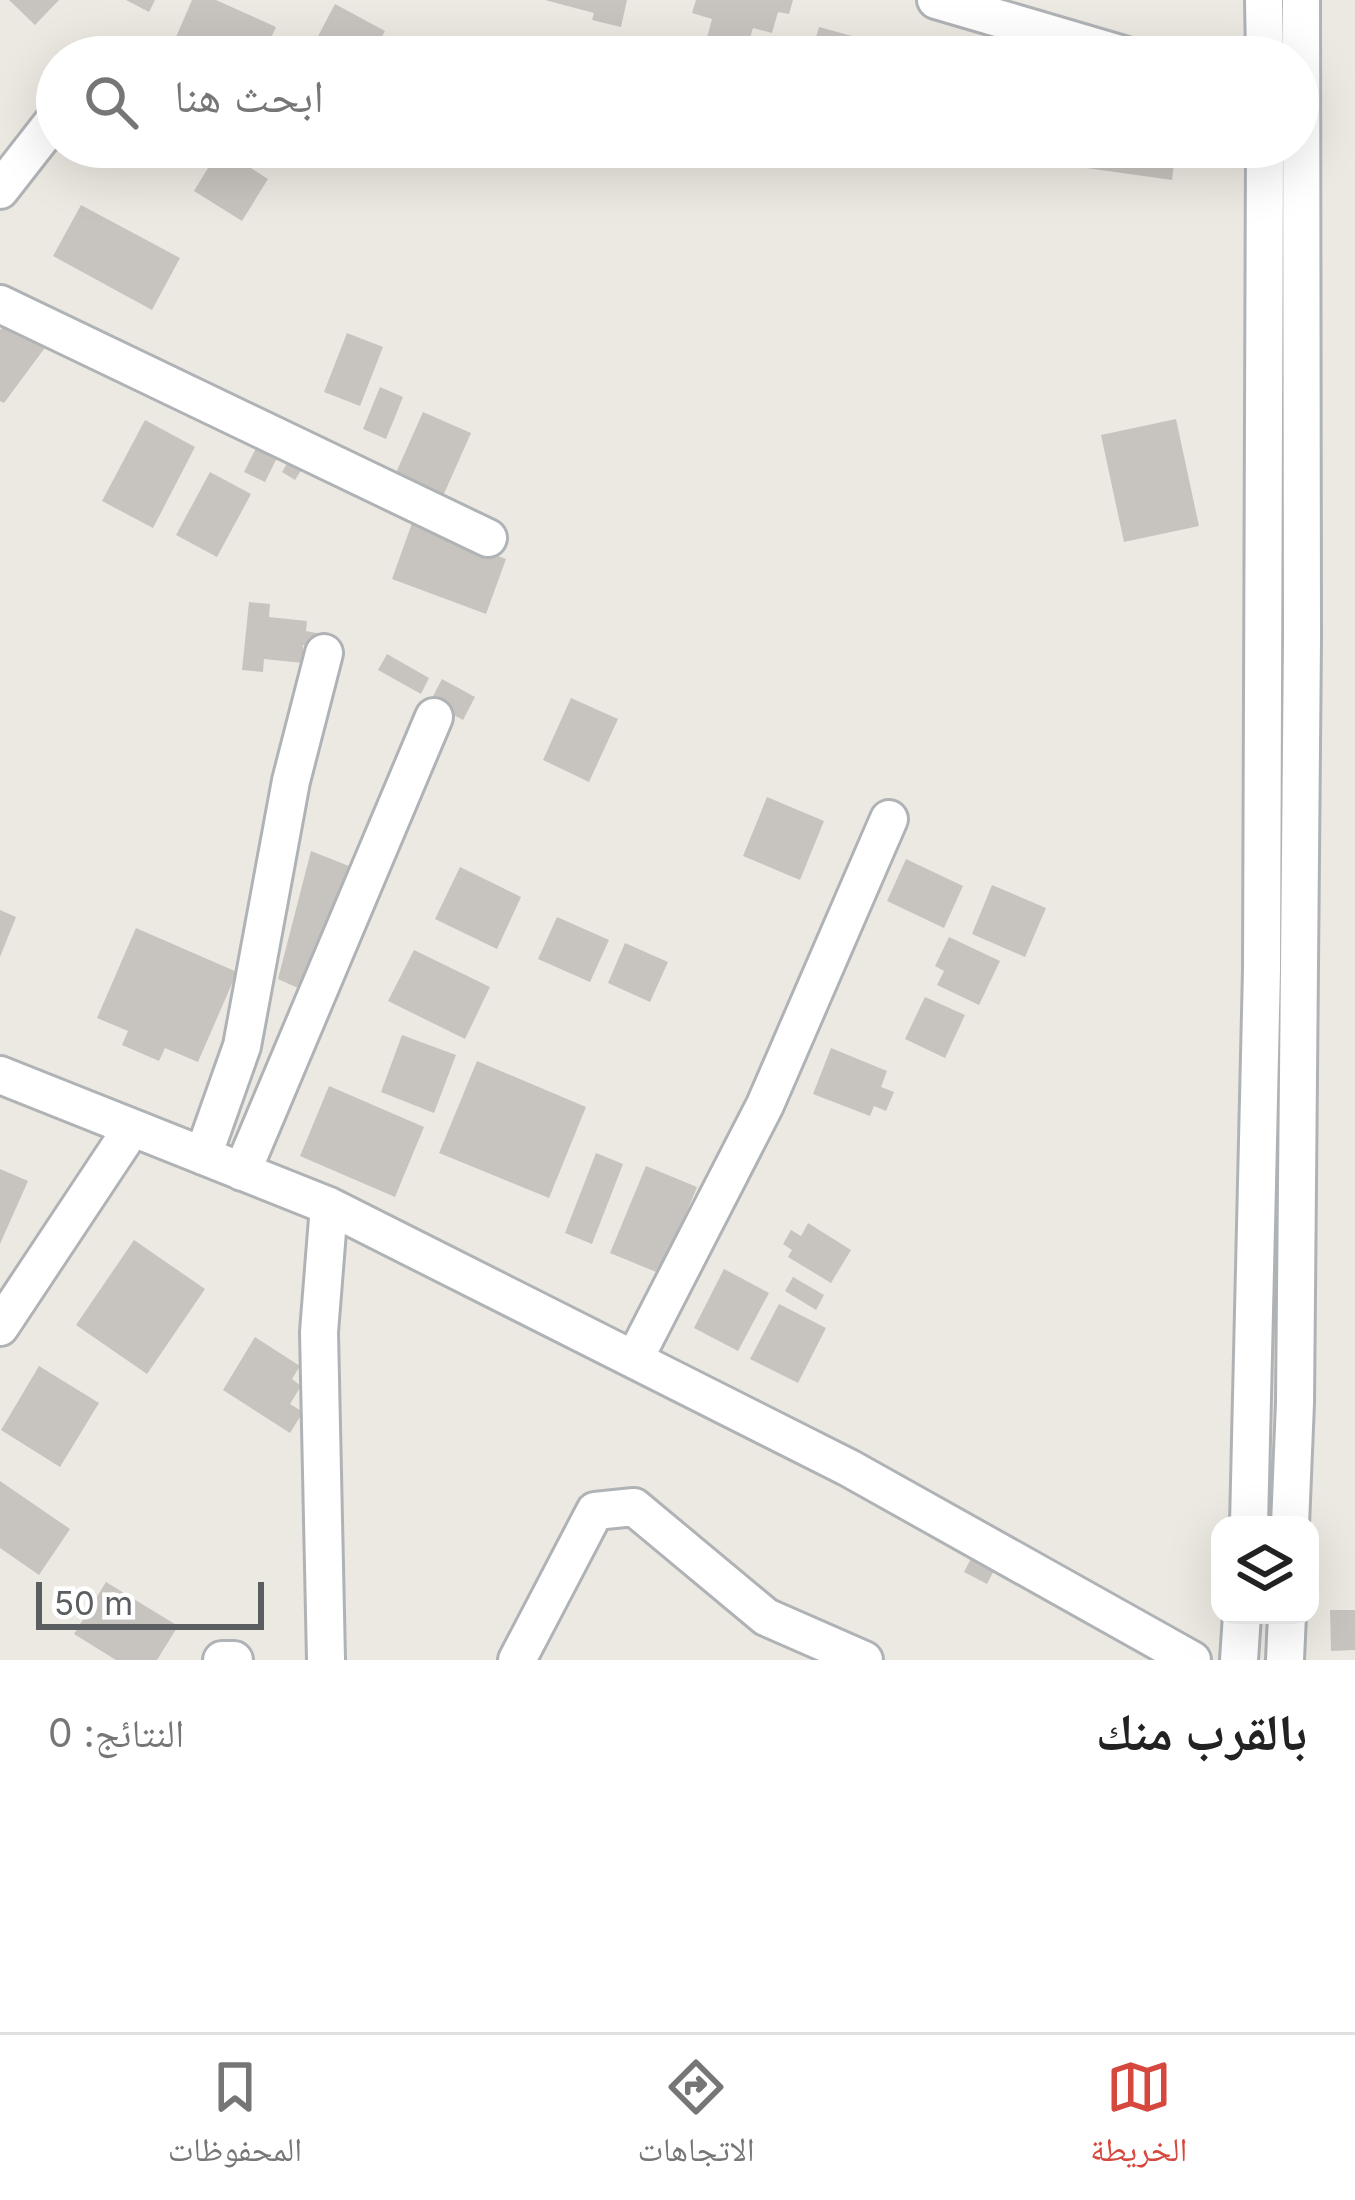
<!DOCTYPE html>
<html lang="ar">
<head>
<meta charset="utf-8">
<style>
  :root { --surface:#fff; --page:#f6f6f6; --text:#222; --muted:#767676; --line:#e0e0e0; --accent:#d6483e }
  body { margin:0; font-family:Inter,"Noto Naskh Arabic",sans-serif; background:var(--page); color:var(--text); direction:rtl }
  .controls { position:absolute; right:36px; bottom:36px; display:grid; overflow:hidden; border-radius:24px; box-shadow:0 12px 48px #0002 }
  .controls button { width:108px; height:108px; display:grid; place-items:center; padding:0; border:0; border-bottom:3px solid var(--line); background:var(--surface); color:var(--text); font:60px sans-serif }
  .scale { position:absolute; left:36px; bottom:30px; width:228px; box-sizing:border-box; padding-left:12px; border:6px solid #5b5e61; border-top:0; font-size:33px; line-height:42px; white-space:nowrap; color:#5b5e61; -webkit-text-stroke:9px #fff; paint-order:stroke }
  .list { margin:0; padding:0; list-style:none }
  h2 { display:flex; justify-content:space-between; align-items:center; height:156px; margin:0; padding:0 48px; font-size:51px }
  h2 small { font-size:39px; font-weight:400; color:var(--muted) }
  .icon { flex:none; width:66px; height:66px; fill:none; stroke:currentColor; stroke-width:2; stroke-linecap:round; stroke-linejoin:round }
  .map { position:relative; flex:none; width:1355px; height:1660px; overflow:hidden; direction:ltr }
  .search { position:absolute; background:var(--surface); box-shadow:0 12px 48px #0002; left:36px; right:36px; top:36px; height:132px; display:flex; align-items:center; gap:30px; box-sizing:border-box; padding:0 42px; border-radius:66px; color:var(--muted); font-size:45px }
  .sheet { height:372px; background:var(--surface) }
  nav { display:flex; justify-content:space-around; align-items:center; box-sizing:border-box; height:168px; border-top:3px solid var(--line); background:var(--surface); font-size:33px; color:var(--muted) }
  nav a { display:grid; justify-items:center; gap:6px }
  nav .on { color:var(--accent) }
  .map>svg:first-child { display:block }
  .building { fill:#c7c4bf }
  .lines { fill:none; stroke-linecap:round; stroke-linejoin:round }
  .minor-casing { stroke:#b0b3b6; stroke-width:42 }
  .minor { stroke:#fff; stroke-width:36 }
</style>
</head>
<body>
<div class="map">
<svg width="1355" height="1660" viewBox="0 0 1355 1660">
  <rect width="100%" height="100%" fill="#ece9e2"/>
  <path class="building" d="M9,0h50l-24,25z
    M126,0h29l-6,12z
    M192,0h24l60,27 -14,30h-61l-28,-13z
    M545,0h82l-6,27 -29,-7 2,-7z
    M696,0h97l-4,14 -11,-2 -6,21 -19,-5 -7,24 12,5h-34l-26,-7 3,-10 5,1 6,-22 -20,-6z
    M335,4l50,27 -14,26h-64z
    M819,27l88,24 -2,6h-95z
    M1067,147h109l-4,33 -107,-15z
    M220,148l48,31 -26,42 -48,-30z
    M81,205l99,53 -28,52 -99,-54z
    M15,315l35,26 -46,62 -4,-2v-71z
    M347,333l36,14 -23,59 -36,-14z
    M380,387l23,10 -17,42 -23,-10z
    M423,412l48,21 -28,63 -48,-21z
    M1176,419l23,107 -75,16 -23,-107z
    M145,420l50,27 -42,81 -51,-27z
    M258,444l21,10 -14,28 -21,-10z
    M293,453l14,8 -12,19 -13,-8z
    M210,472l41,22 -34,63 -41,-22z
    M412,523l94,36 -20,55 -94,-35z
    M249,602l21,2 -1,13 38,4 -1,10 30,6 -2,14 -31,-6v18l-39,-4 -1,13 -21,-2z
    M387,654l42,24 -8,16 -43,-24z
    M442,679l33,18 -12,23 -33,-18z
    M571,698l47,21 -29,63 -46,-22z
    M767,797l57,24 -24,59 -57,-24z
    M311,851l48,19 -52,122 -29,-13z
    M906,859l57,27 -19,42 -57,-27z
    M460,867l61,30 -24,52 -62,-30z
    M992,885l54,23 -21,49 -53,-23z
    M0,910l16,7 -16,40z
    M557,917l52,23 -19,42 -52,-23z
    M136,928l101,44 -39,90 -33,-14 -6,13 -37,-16 6,-14 -31,-13z
    M949,937l51,24 -21,44 -42,-20 7,-14 -9,-5z
    M625,943l43,19 -18,40 -42,-19z
    M414,950l76,37 -25,52 -77,-38z
    M925,997l40,18 -20,43 -40,-19z
    M402,1035l54,20 -22,58 -53,-21z
    M831,1048l56,23 -6,16 13,5 -8,19 -12,-5 -4,10 -57,-22z
    M477,1061l109,46 -37,91 -110,-45z
    M329,1086l95,41 -29,70 -95,-41z
    M596,1153l27,11 -31,80 -27,-11z
    M646,1166l51,21 -36,87 -51,-21z
    M0,1169l28,12 -28,63z
    M808,1223l43,27 -20,33 -43,-26 4,-7 -9,-6 8,-14 10,6z
    M134,1240l71,49 -58,85 -71,-49z
    M724,1269l45,24 -31,58 -44,-23z
    M793,1277l31,18 -8,15 -31,-19z
    M779,1304l47,24 -28,55 -48,-24z
    M255,1337l45,29 -8,13 9,7 -11,18 13,8 -13,21 -67,-43z
    M39,1366l60,37 -39,64 -59,-37z
    M0,1481l70,48 -31,46 -39,-27z
    M977,1547l23,12 -13,25 -23,-12z
    M106,1582l72,44 -21,34h-41l-42,-26z
    M1330,1610h25v40l-24,1z"/>
  <g class="lines">
    <g class="minor-casing">
      <path id="minor" d="M936,0l194,57
        M1264,0l1,57
        M0,190l57,-73
        M0,304l488,234
        M0,1075l329,131 520,262 343,192
        M203,1156l39,-110 49,-265 33,-128
        M242,1172l192,-455
        M0,1327l132,-199
        M635,1358l130,-253 124,-286
        M1249,1525l13,-555 3,-823
        M1290,1525l5,-122 7,-765 -1,-638
        M222,1660h12
        M326,1660l-7,-328 10,-126
        M517,1660l78,-149 39,-4 132,110 98,43
        M1239,1660l3,-45
        M1285,1660l2,-45"/>
    </g>
    <use href="#minor" class="minor"/>
  </g>
</svg>
<div class="controls">
<button><svg class="icon" aria-label="layers" viewBox="0 0 24 24"><path d="M12 4l9 5-9 5-9-5zM3 14l9 5 9-5"/></svg></button>
</div>
<div class="scale">50 m</div>
<div class="search"><svg class="icon" aria-label="search" viewBox="0 0 24 24"><circle cx="10" cy="10" r="6"/><path d="M15 15l6 6"/></svg>ابحث هنا</div>
</div>
<section class="sheet">
<h2>بالقرب منك<small>النتائج: 0</small></h2>
<ul class="list">
</ul>
</section>
<nav>
<a class="on"><svg class="icon" aria-label="map" viewBox="0 0 24 24"><path d="M3 6l6-2 6 2 6-2v14l-6 2-6-2-6 2zM9 4v14M15 6v14"/></svg>الخريطة</a>
<a><svg class="icon" aria-label="directions" viewBox="0 0 24 24"><path d="M12 3l9 9-9 9-9-9zM9 14v-3h6M13 9l2 2-2 2"/></svg>الاتجاهات</a>
<a><svg class="icon" aria-label="saved" viewBox="0 0 24 24"><path d="M7 4h10v16l-5-4-5 4z"/></svg>المحفوظات</a>
</nav>
</body>
</html>
